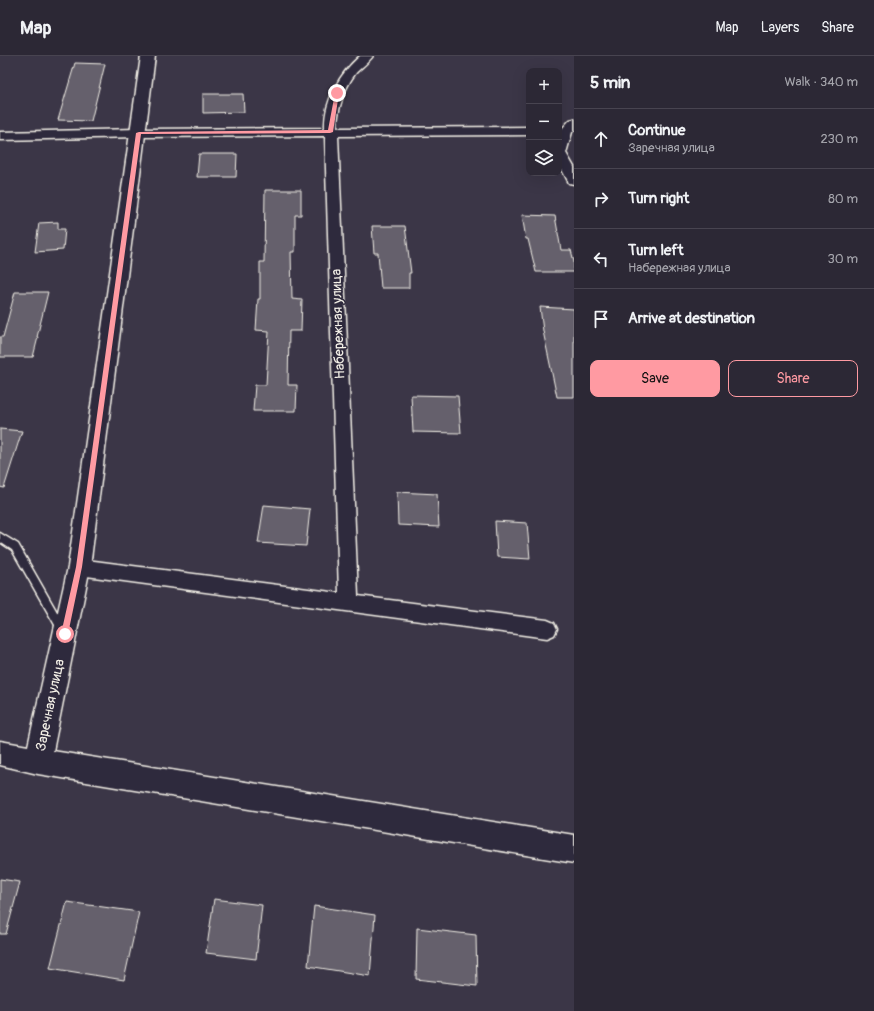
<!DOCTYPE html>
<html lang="en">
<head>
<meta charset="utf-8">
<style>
  :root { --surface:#2c2835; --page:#383441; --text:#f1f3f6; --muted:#a6a6ad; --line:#484450; --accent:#ff9aa2 }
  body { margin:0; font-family:Pangolin,sans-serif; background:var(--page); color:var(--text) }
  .controls { position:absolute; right:12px; top:12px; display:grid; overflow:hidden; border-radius:8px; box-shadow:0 4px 16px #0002 }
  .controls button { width:36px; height:36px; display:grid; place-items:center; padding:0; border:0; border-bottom:1px solid var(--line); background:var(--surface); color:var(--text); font:20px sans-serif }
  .stop { position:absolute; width:12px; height:12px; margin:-9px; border:3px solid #ff9aa2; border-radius:50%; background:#fff }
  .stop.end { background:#ff9aa2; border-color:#fff; box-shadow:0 1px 4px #0008 }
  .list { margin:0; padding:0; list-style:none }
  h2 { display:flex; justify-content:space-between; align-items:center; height:52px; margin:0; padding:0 16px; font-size:17px }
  h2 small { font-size:13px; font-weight:400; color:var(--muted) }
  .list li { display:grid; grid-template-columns:26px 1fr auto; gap:12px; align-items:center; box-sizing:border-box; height:60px; padding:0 16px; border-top:1px solid var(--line) }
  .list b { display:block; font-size:15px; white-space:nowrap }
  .list p { margin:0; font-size:13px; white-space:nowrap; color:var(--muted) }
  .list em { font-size:13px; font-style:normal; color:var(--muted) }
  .actions { display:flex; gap:8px; padding:12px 16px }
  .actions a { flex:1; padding:9px 0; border:1px solid var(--accent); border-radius:8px; text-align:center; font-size:14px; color:var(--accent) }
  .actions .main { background:var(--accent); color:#111 }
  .icon { flex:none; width:22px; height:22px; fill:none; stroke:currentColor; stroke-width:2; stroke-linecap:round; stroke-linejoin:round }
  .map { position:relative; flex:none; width:574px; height:955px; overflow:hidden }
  header { display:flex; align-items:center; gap:24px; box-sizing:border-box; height:56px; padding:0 20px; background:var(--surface); border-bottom:1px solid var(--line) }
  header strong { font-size:19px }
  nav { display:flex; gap:22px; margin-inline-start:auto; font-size:14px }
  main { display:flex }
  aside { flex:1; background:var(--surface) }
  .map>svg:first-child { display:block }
  .building { fill:#65616c; stroke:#f4f1e8 }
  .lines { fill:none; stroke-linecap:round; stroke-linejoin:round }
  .lane-casing { stroke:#f4f1e8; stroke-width:3 }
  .street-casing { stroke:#f4f1e8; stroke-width:3 }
  .secondary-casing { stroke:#f4f1e8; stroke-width:3 }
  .lane { fill:#2f2a3d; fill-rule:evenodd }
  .street { fill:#2f2a3d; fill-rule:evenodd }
  .secondary { fill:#2f2a3d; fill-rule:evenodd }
  .route { fill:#ff9aa2 }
  .labels { text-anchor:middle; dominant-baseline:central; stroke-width:3; stroke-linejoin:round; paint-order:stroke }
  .street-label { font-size:14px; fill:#f4f1e8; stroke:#2f2a3d }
</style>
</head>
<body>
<header>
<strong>Map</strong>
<nav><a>Map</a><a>Layers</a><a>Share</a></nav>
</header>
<main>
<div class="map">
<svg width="574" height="955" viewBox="0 0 574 955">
  <rect width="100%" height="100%" fill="#3b3647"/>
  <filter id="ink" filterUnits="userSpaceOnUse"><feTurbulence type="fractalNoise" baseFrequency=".025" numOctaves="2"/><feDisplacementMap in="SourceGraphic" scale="8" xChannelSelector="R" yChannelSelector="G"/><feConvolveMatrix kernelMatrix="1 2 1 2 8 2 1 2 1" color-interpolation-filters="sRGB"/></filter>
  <g filter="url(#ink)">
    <path class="building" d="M75,7l30,1 -14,57 -33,-1z
      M203,38h40l1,18 -41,1z
      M199,98h38l-1,23h-39z
      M265,134h36v25h-6v37h-4l1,47 10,1 -1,31h-12l-1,54h9l-1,26h-43l2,-26h11l3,-54 -13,-1 2,-31h2v-37h4z
      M522,159l33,1 6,34h10l3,12v10h-38l-8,-33h-2z
      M58,166v7h7l-2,21 -28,2 4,-29z
      M372,170h33l6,47h-2v15h-28l-3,-35h-4z
      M15,236h33l-11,45h1l-5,20h-33v-20h3z
      M540,251l34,2v88h-17l-14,-66z
      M411,339l47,1 3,37 -48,-1z
      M0,373l22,2 -18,57 -4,-1z
      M397,436l40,2 2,33 -41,-2z
      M264,449l46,4 -4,37 -48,-3z
      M495,465l32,2 3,36 -33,-2z
      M0,823l20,3 -14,52h-6z
      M214,843l48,6 -6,54 -50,-6z
      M67,846l72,10 -15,68 -74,-12z
      M314,850l61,9 -5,61 -62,-10z
      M417,872l59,7 1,51 -61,-7z"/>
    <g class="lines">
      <g class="lane-casing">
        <path id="lane" d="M0,477l18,11 47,82 2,3 -2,3 -3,1 -3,-1 -47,-82 -12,-8z"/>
      </g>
      <g class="street-casing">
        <path id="street" d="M360,0h13c-5,7 -13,12 -18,18 -11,14 -18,37 -18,54l192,-1v8l-191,1 20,460 189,24 7,3 3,6 -3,6 -7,3 -468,-63 -7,-2 -2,-6 2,-6 7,-2 260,34 -14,-457 -186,1 -139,3v-8l139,-3 186,-1c-1,-27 15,-55 35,-72z
          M574,63v11l-2,2 -6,21 8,14v17l-5,-1 -10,-19 1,-33 10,-11z"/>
      </g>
      <g class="secondary-casing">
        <path id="secondary" d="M141,0h14l-65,511 -37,184 521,84v28l-536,-89 -38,-9v-24l28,5 40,-179z"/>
      </g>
      <use href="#lane" class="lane"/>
      <use href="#street" class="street"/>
      <use href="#secondary" class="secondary"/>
    </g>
  </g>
  <path class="route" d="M337,36l2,1 -6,39 -3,1 -189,1 -59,433 -14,67 -1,2h-5l-1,-2 15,-67 60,-434 3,-1 189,-2 7,-37z"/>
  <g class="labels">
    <g class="street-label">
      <text transform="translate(338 268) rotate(-92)">Набережная улица</text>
      <text transform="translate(50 649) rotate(-78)">Заречная улица</text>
    </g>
  </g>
</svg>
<div class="controls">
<button>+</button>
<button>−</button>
<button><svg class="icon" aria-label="layers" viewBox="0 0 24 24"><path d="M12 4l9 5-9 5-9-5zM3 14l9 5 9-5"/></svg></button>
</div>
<div class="stop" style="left:65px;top:578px"></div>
<div class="stop end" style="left:337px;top:37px"></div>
</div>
<aside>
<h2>5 min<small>Walk · 340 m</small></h2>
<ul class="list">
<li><svg class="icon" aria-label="ahead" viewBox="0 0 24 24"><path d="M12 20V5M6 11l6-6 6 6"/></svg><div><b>Continue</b><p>Заречная улица</p></div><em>230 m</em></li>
<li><svg class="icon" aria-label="right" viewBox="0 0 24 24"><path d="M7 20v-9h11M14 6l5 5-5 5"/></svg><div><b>Turn right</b></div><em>80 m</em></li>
<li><svg class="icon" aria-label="left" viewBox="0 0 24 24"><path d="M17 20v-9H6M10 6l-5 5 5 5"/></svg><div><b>Turn left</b><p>Набережная улица</p></div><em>30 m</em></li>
<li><svg class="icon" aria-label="arrive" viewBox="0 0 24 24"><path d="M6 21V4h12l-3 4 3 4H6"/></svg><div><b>Arrive at destination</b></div></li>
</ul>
<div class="actions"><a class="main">Save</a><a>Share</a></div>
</aside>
</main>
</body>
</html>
